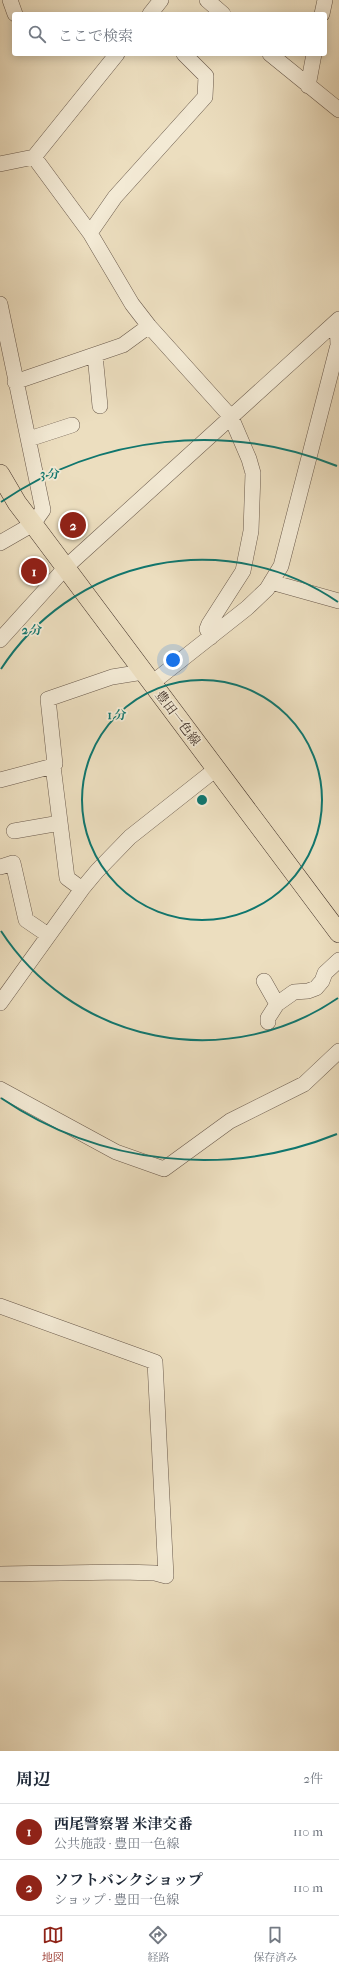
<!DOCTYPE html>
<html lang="ja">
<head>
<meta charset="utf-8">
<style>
  :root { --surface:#fff; --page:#f2f2f3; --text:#1f2937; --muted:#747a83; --line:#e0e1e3; --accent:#8f2418 }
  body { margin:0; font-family:"IM FELL French Canon","Noto Serif JP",serif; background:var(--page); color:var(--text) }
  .you { position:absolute; left:173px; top:660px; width:14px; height:14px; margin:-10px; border:3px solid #fff; border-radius:50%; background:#1a73e8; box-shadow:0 0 0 6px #1a73e833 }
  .badge { display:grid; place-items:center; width:26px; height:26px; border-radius:50%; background:var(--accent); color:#fff; font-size:13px; font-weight:700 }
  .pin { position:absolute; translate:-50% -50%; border:2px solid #fff; box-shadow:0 1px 4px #0006 }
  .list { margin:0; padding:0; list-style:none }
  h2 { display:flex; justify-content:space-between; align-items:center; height:52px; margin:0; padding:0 16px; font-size:17px }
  h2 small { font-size:13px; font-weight:400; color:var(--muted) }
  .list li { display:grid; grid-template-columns:26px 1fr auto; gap:12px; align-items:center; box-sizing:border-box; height:56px; padding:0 16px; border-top:1px solid var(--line) }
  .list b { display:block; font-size:15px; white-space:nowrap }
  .list p { margin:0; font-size:13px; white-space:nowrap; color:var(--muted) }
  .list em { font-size:13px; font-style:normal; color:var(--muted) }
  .icon { flex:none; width:22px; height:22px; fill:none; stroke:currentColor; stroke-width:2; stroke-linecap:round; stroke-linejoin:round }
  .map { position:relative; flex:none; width:339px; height:1751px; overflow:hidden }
  .search { position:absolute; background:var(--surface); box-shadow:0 2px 10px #0003; left:12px; right:12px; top:12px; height:44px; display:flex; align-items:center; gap:10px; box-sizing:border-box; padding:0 14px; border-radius:4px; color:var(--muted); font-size:15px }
  .sheet { height:164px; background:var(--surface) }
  nav { display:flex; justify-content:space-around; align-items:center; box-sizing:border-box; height:56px; border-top:1px solid var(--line); background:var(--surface); font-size:11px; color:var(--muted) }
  nav a { display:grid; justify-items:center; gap:2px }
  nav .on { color:var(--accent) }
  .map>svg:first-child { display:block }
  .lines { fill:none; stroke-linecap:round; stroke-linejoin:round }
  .minor-casing { stroke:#6a5a4c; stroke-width:16 }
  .major-casing { stroke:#3e2e26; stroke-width:20 }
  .minor { stroke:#f3ead5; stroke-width:15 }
  .major { stroke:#ecdebf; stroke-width:19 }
  .ring { fill:none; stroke:#0f766e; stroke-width:2 }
  .labels { text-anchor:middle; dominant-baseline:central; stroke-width:3.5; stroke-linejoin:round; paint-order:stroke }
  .street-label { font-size:13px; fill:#3e2e26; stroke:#f3ead5 }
  .centre { fill:#0f766e; stroke:#f3ead5; stroke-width:2 }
  .ring-label { font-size:12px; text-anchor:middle; font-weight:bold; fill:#0f766e; stroke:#f3ead5; stroke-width:3.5; stroke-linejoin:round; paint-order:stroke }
</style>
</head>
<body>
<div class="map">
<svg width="339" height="1751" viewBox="0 0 339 1751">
  <rect width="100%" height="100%" fill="#ecdebf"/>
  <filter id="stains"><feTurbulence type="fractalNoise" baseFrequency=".005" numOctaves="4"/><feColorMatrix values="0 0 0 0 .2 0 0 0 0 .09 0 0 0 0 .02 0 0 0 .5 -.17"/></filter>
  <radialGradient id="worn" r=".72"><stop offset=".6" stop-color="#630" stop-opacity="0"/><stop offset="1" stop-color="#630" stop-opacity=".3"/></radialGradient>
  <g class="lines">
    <g class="minor-casing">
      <path id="minor" d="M10,0l5,14
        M207,0l16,14
        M150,14l11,-14
        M322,14l3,-14
        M270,54l69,56
        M308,86l6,-32
        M34,157l56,76 42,71 17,22 82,91 18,42 4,14 -2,58 -8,40 -34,53 -2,5 4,8
        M0,164l34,-7 83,-103
        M90,233l25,-36 90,-100 1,-21 -22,-22
        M0,304l43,206 -10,14 -33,19
        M95,355l5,51
        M15,382l108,-37 26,-19
        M29,439l43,-14
        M271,582l68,19
        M0,640l66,-73 273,-248
        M152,683l95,-75 20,-19 14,-23 57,-221 -1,-24
        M53,766l2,-2 -7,-65 64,-22 31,-5
        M0,780l53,-14 14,112 15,11
        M14,831l46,-8
        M0,867l13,-4 13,57 22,15
        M264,981l13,23 17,-12 14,-1 8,-3 6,-7 3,-8 14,-13
        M0,1003l82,-114 15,-18 33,-34 86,-68
        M268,1022v-4l9,-14
        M0,1089l116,63 48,17 66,-48 74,-37 35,-33
        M0,1306l155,56 11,214 -11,-3 -33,-1 -122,2"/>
    </g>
    <g class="major-casing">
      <path id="major" d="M0,474l17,29 16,21 306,409"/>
    </g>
    <use href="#minor" class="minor"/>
    <use href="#major" class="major"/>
  </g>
  <g class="ring">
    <circle cx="202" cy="800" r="120"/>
    <path d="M338 998A240 240 0 0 1 1 931M1 669A240 240 0 0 1 338 602"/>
    <path d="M337 1134A360 360 0 0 1 1 1098M1 502A360 360 0 0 1 337 466"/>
  </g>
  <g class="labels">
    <g class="street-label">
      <text transform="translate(178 718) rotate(53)">豊田一色線</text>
    </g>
  </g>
  <circle cx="202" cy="800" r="6" class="centre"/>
  <g class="ring-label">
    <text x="50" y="478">3 分</text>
    <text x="32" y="634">2 分</text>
    <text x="117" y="719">1 分</text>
  </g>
  <rect width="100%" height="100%" filter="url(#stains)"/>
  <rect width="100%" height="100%" fill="url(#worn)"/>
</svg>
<div class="you"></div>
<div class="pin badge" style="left:34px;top:571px">1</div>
<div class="pin badge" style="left:73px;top:525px">2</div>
<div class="search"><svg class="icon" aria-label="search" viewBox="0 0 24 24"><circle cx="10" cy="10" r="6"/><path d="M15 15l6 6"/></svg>ここで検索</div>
</div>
<section class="sheet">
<h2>周辺<small>2件</small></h2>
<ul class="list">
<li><span class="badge">1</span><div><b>西尾警察署 米津交番</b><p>公共施設 · 豊田一色線</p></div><em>110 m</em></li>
<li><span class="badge">2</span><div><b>ソフトバンクショップ</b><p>ショップ · 豊田一色線</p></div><em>110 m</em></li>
</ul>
</section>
<nav>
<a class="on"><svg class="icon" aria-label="map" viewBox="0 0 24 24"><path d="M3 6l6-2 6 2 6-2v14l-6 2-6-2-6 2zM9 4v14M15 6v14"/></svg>地図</a>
<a><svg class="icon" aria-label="directions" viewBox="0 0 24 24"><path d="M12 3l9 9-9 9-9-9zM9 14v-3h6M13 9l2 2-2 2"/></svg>経路</a>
<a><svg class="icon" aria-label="saved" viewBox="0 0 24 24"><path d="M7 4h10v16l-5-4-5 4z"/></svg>保存済み</a>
</nav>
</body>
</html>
